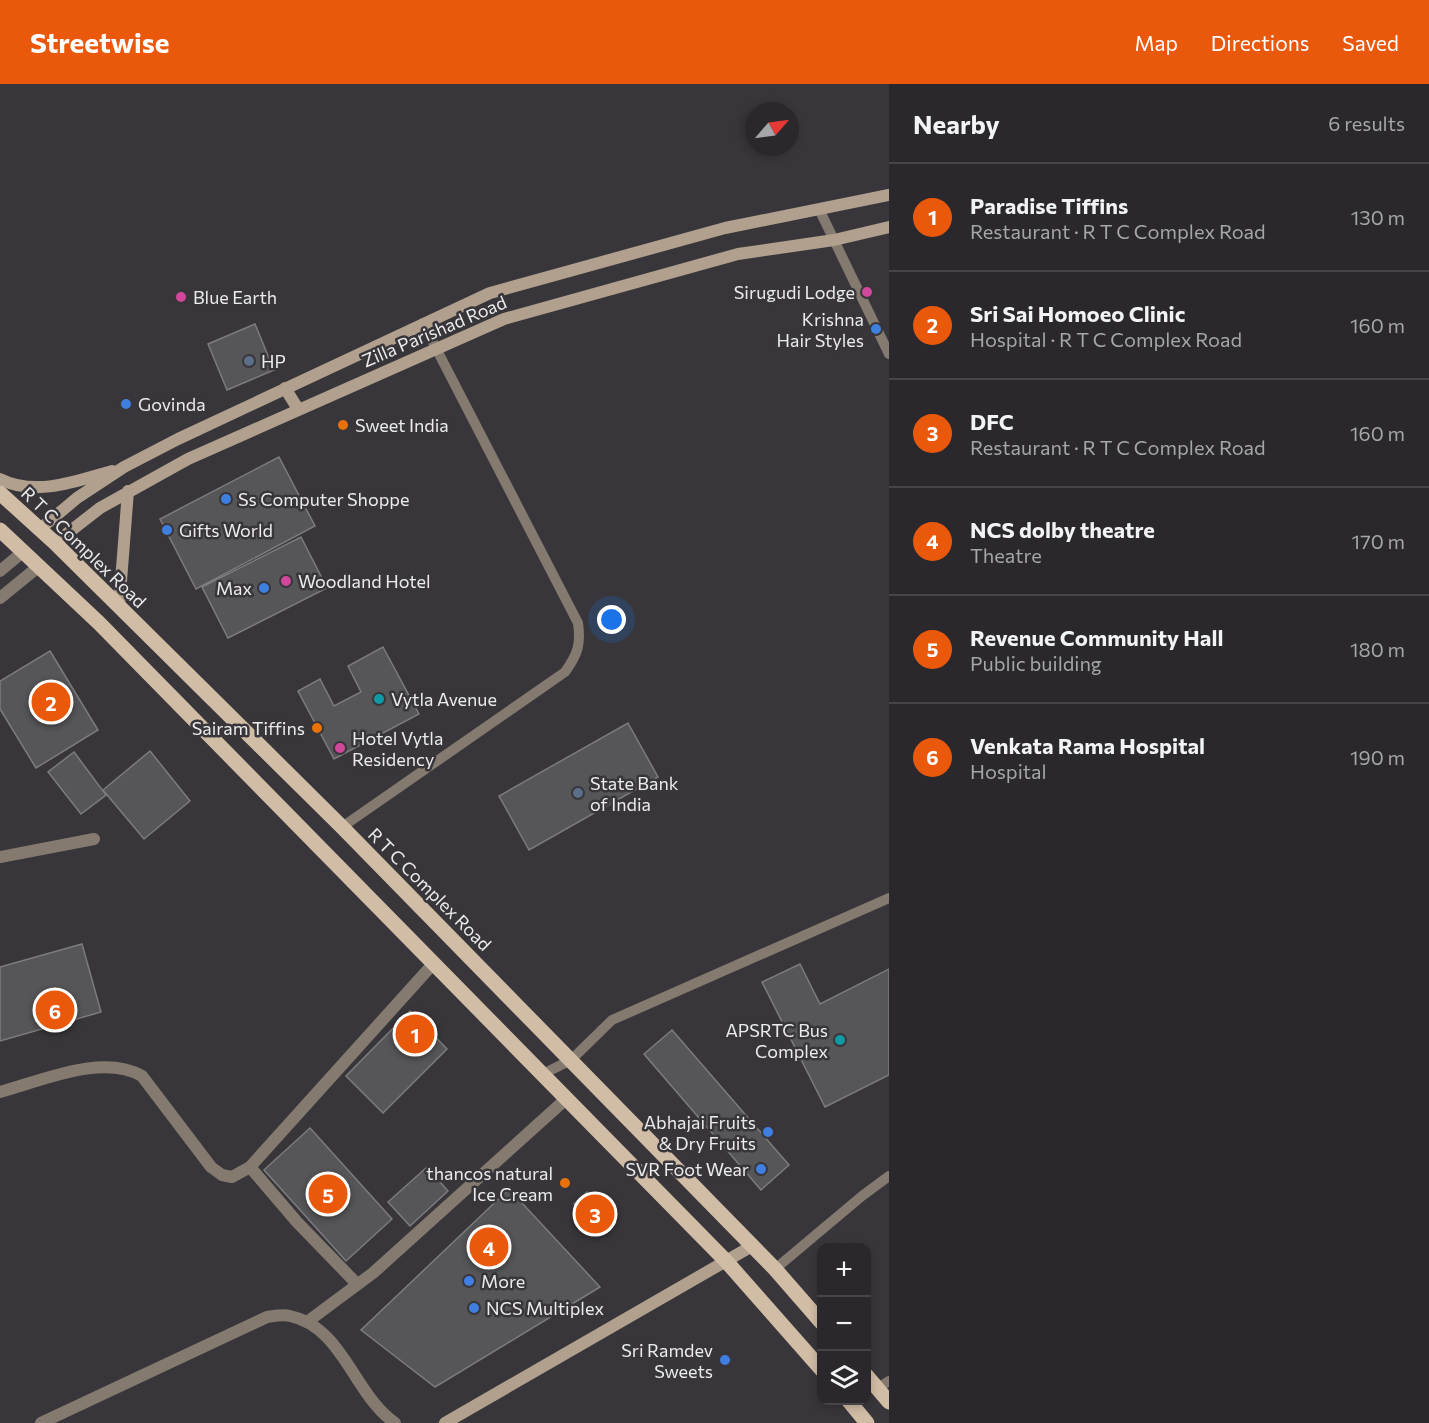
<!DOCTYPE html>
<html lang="en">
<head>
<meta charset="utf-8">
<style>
  :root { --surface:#2a282c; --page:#323034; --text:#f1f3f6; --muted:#a5a6a9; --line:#464448; --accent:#ea580c }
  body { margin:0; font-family:Commissioner,sans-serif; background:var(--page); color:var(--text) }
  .controls { position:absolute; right:18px; bottom:18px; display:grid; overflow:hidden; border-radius:12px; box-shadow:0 3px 9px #0003 }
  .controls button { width:54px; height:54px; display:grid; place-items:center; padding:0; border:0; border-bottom:2px solid var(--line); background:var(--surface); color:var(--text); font:30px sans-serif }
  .compass { position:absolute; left:745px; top:18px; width:54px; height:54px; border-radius:50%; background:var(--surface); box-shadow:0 3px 9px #0003; rotate:62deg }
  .you { position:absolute; left:612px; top:536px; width:21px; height:21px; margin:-15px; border:4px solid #fff; border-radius:50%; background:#1a73e8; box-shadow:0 0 0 9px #1a73e833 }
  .badge { display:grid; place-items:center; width:39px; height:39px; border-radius:50%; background:var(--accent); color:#fff; font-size:20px; font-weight:700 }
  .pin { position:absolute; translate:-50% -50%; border:3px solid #fff; box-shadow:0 2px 6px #0006 }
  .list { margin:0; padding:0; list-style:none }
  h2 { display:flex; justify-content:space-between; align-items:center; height:78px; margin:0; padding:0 24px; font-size:26px }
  h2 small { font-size:20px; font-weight:400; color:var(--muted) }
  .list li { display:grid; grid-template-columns:39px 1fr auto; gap:18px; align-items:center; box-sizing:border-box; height:108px; padding:0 24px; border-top:2px solid var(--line) }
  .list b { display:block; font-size:22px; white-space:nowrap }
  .list p { margin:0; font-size:20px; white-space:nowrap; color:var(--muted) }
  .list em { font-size:20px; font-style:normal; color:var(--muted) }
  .icon { flex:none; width:33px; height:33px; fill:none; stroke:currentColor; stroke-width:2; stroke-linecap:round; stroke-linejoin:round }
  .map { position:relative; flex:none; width:889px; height:1339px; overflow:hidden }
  header { display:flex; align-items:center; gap:36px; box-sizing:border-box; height:84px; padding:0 30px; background:var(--accent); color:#fff }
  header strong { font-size:28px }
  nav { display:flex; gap:33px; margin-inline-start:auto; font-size:21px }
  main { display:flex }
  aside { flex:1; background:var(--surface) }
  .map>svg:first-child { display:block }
  .building { fill:#565558; stroke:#7d7b7f; stroke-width:1.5 }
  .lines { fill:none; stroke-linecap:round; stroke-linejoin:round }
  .service { stroke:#847a6f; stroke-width:10 }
  .minor { stroke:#847a6f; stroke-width:12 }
  .secondary { stroke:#b0a08d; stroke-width:12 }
  .primary { stroke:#d1bca5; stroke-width:15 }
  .hotel-dot { fill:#d1479c; stroke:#38363a; stroke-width:2 }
  .shop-dot { fill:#3f7fe0; stroke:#38363a; stroke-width:2 }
  .service-dot { fill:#5c6f8a; stroke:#38363a; stroke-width:2 }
  .food-dot { fill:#e8710a; stroke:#38363a; stroke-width:2 }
  .culture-dot { fill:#0f9aa8; stroke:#38363a; stroke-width:2 }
  .labels { text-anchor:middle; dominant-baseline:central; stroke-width:5; stroke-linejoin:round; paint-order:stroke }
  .poi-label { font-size:18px; fill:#ebeaec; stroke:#38363a; text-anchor:start }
  .street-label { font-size:18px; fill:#ebeaec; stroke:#38363a }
</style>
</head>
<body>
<header>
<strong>Streetwise</strong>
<nav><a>Map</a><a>Directions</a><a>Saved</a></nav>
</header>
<main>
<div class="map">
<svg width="889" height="1339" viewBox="0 0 889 1339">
  <rect width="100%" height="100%" fill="#38363a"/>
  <path class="building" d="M255,240l19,46 -47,20 -19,-46z
    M279,373l36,69 -119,63 -36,-70z
    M301,453l26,51 -99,50 -26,-51z
    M383,563l36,67 -85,45 -36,-68 22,-12 14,27 27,-14 -13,-26z
    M50,567l48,79 -62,38 -36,-59v-28z
    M628,639l30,54 -129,73 -30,-54z
    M150,667l40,50 -46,38 -41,-49z
    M74,668l32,43 -25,19 -33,-42z
    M82,860l19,68 -101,29v-74z
    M800,880l20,40 69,-35v106l-64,32 -63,-125z
    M410,927l37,38 -64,64 -37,-37z
    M672,946l117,135 -28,25 -117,-136z
    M310,1044l82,91 -46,42 -82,-91z
    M427,1083l21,24 -38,35 -22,-24z
    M509,1105l91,98 -165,100 -74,-57z
    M587,1108l28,30 -12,12 -29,-30z"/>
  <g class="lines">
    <path class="service" d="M820,127l69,143
      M342,743l223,-155c13,-18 16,-28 13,-49l-155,-300
      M541,991l30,-15 41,-40 277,-122
      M775,1185l87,-73 27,-20
      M878,1304l11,-7"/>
    <path class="minor" d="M0,487l24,-20
      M0,514l38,-31
      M0,773l94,-18
      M0,1008c41,-11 103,-39 142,-16l69,91 11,8 10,2 18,-10 183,-203
      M250,1083l47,55 60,62
      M307,1238l66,-49 193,-174
      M41,1339l226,-106c7,-1 16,-3 23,-1 53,11 64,79 105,107"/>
    <path class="secondary" d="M285,304l13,21
      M0,395c36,18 77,2 112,-8
      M40,445l37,-31 47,-31 54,-28 312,-146 235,-65 164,-33
      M55,459l45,-35 88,-49 316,-140 234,-65 96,-14 55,-13
      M119,523l9,-116
      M445,1339l307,-177"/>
    <path class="primary" d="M0,409l55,50 287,284 433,442 47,54
      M0,446l99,93 627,638 96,109
      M866,1291l23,27
      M848,1316l19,23"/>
  </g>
  <g class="hotel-dot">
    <circle cx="867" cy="208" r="6"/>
    <circle cx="181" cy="213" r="6"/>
    <circle cx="286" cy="497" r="6"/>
    <circle cx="340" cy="664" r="6"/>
  </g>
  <g class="shop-dot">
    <circle cx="876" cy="245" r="6"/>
    <circle cx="126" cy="320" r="6"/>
    <circle cx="226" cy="415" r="6"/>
    <circle cx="167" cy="446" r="6"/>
    <circle cx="264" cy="504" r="6"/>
    <circle cx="768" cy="1048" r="6"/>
    <circle cx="761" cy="1085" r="6"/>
    <circle cx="469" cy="1197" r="6"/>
    <circle cx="474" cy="1224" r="6"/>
    <circle cx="725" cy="1276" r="6"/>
  </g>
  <g class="service-dot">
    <circle cx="249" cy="277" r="6"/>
    <circle cx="578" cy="709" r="6"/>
  </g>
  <g class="food-dot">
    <circle cx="343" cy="341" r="6"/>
    <circle cx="317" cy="644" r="6"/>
    <circle cx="565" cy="1099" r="6"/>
  </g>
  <g class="culture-dot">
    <circle cx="379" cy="615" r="6"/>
    <circle cx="840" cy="956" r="6"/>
  </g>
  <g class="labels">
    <g class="poi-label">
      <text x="855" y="208" text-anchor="end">Sirugudi Lodge</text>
      <text x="193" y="213">Blue Earth</text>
      <text x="864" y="235" text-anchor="end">Krishna<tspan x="864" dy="21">Hair Styles</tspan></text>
      <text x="261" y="277">HP</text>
      <text x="138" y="320">Govinda</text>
      <text x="355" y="341">Sweet India</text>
      <text x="238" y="415">Ss Computer Shoppe</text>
      <text x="179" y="446">Gifts World</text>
      <text x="298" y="497">Woodland Hotel</text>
      <text x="252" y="504" text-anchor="end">Max</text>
      <text x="391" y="615">Vytla Avenue</text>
      <text x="305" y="644" text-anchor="end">Sairam Tiffins</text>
      <text x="352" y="654">Hotel Vytla<tspan x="352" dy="21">Residency</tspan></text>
      <text x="590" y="699">State Bank<tspan x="590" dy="21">of India</tspan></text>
      <text x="828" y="946" text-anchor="end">APSRTC Bus<tspan x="828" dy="21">Complex</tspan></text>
      <text x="756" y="1038" text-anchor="end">Abhajai Fruits<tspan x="756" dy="21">&amp; Dry Fruits</tspan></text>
      <text x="749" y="1085" text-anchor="end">SVR Foot Wear</text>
      <text x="553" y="1089" text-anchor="end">thancos natural<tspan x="553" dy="21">Ice Cream</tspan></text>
      <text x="481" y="1197">More</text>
      <text x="486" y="1224">NCS Multiplex</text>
      <text x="713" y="1266" text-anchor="end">Sri Ramdev<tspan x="713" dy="21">Sweets</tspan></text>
    </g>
    <g class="street-label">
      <text transform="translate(434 247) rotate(-23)">Zilla Parishad Road</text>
      <text transform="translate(84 463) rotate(44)">R T C Complex Road</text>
      <text transform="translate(430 805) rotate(45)">R T C Complex Road</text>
    </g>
  </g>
</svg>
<div class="controls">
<button>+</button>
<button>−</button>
<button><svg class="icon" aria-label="layers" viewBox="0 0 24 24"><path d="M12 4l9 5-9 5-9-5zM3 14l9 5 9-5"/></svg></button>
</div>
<svg class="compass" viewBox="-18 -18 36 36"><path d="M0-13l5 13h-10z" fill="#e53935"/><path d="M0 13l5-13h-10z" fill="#a5a6a9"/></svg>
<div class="you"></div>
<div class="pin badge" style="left:415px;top:950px">1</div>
<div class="pin badge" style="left:51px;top:618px">2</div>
<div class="pin badge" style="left:595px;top:1130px">3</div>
<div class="pin badge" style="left:489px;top:1163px">4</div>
<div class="pin badge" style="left:328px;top:1110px">5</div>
<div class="pin badge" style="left:55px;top:926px">6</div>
</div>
<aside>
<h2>Nearby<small>6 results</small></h2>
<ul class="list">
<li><span class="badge">1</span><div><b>Paradise Tiffins</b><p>Restaurant · R T C Complex Road</p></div><em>130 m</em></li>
<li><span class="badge">2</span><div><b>Sri Sai Homoeo Clinic</b><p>Hospital · R T C Complex Road</p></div><em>160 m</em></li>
<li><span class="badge">3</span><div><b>DFC</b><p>Restaurant · R T C Complex Road</p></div><em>160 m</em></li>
<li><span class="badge">4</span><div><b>NCS dolby theatre</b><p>Theatre</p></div><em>170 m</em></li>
<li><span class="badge">5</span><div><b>Revenue Community Hall</b><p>Public building</p></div><em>180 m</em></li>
<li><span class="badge">6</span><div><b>Venkata Rama Hospital</b><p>Hospital</p></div><em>190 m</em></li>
</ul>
</aside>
</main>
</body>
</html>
